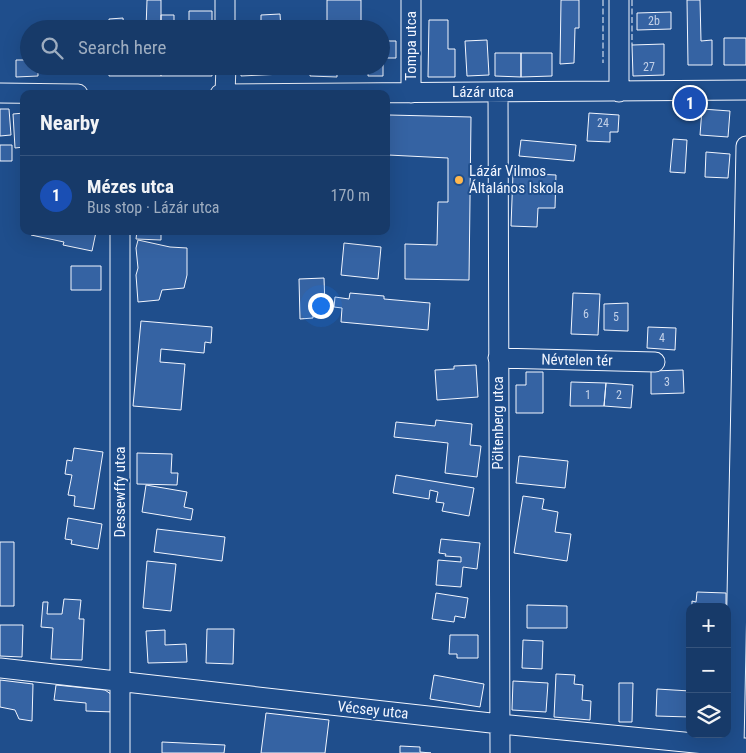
<!DOCTYPE html>
<html lang="en">
<head>
<meta charset="utf-8">
<style>
  :root { --surface:#173a69; --page:#244571; --text:#f1f3f6; --muted:#9eadc0; --line:#36547d; --accent:#ffb74d }
  body { margin:0; font-family:"Roboto Condensed",sans-serif; background:var(--page); color:var(--text) }
  .controls { position:absolute; right:15px; bottom:15px; display:grid; overflow:hidden; border-radius:10px; box-shadow:0 5px 20px #0002 }
  .controls button { width:45px; height:45px; display:grid; place-items:center; padding:0; border:0; border-bottom:1px solid var(--line); background:var(--surface); color:var(--text); font:25px sans-serif }
  .you { position:absolute; left:320px; top:305px; width:18px; height:18px; margin:-12px; border:4px solid #fff; border-radius:50%; background:#1a73e8; box-shadow:0 0 0 8px #1a73e833 }
  .badge { display:grid; place-items:center; width:32px; height:32px; border-radius:50%; background:var(--accent); color:#fff; font-size:16px; font-weight:700 }
  .pin { position:absolute; translate:-50% -50%; border:2px solid #fff; box-shadow:0 1px 5px #0006 }
  .list { margin:0; padding:0; list-style:none }
  h2 { display:flex; justify-content:space-between; align-items:center; height:65px; margin:0; padding:0 20px; font-size:21px }
  h2 small { font-size:16px; font-weight:400; color:var(--muted) }
  .list li { display:grid; grid-template-columns:32px 1fr auto; gap:15px; align-items:center; box-sizing:border-box; height:80px; padding:0 20px; border-top:1px solid var(--line) }
  .list b { display:block; font-size:19px; white-space:nowrap }
  .list p { margin:0; font-size:16px; white-space:nowrap; color:var(--muted) }
  .list em { font-size:16px; font-style:normal; color:var(--muted) }
  .icon { flex:none; width:28px; height:28px; fill:none; stroke:currentColor; stroke-width:2; stroke-linecap:round; stroke-linejoin:round }
  .map { position:relative; flex:none; width:746px; height:753px; overflow:hidden }
  .search { position:absolute; background:var(--surface); box-shadow:0 5px 20px #0002; left:20px; top:20px; width:370px; height:55px; display:flex; align-items:center; gap:12px; box-sizing:border-box; padding:0 18px; border-radius:28px; color:var(--muted); font-size:19px }
  .panel { position:absolute; background:var(--surface); box-shadow:0 5px 20px #0002; left:20px; top:90px; width:370px; height:145px; border-radius:10px }
  .map>svg:first-child { display:block }
  .building { fill:#3563a3; stroke:#f2f6ff }
  .lines { fill:none; stroke-linecap:round; stroke-linejoin:round }
  .minor-casing { stroke:#f2f6ff; stroke-width:21 }
  .minor { stroke:#1f4e8c; stroke-width:19 }
  .fence { stroke:#f2f6ff; stroke-width:1; stroke-dasharray:6 2.5; stroke-linecap:butt }
  .poi-dot { fill:#ffb74d; stroke:#1f4e8c; stroke-width:2 }
  .labels { text-anchor:middle; dominant-baseline:central; stroke-width:4; stroke-linejoin:round; paint-order:stroke }
  .number-label { font-size:12px; fill:#c3d1e8 }
  .street-label { font-size:15px; fill:#f2f6ff; stroke:#1f4e8c }
  .poi-label { font-size:15px; fill:#f2f6ff; stroke:#1f4e8c; text-anchor:start }
</style>
</head>
<body>
<div class="map">
<svg width="746" height="753" viewBox="0 0 746 753">
  <rect width="100%" height="100%" fill="#1f4e8c"/>
  <path class="building" d="M147,0h14v29h-15z
    M327,0h34v26h-34z
    M561,0h18v28h-4l-1,35 -14,1z
    M687,0h13l1,41 11,-1v25h-24z
    M189,11h23v18h-23z
    M671,12v17l-34,1v-17z
    M280,14l1,15h-20v-14z
    M161,15h13v14h-13z
    M123,18l1,11h-15v-10z
    M429,20h19v29h7v28h-27z
    M76,26l14,1v2h-14z
    M724,38h22v27h-22z
    M487,40l2,35 -22,1 -2,-35z
    M381,41h15v17h-15z
    M664,44v31l-31,1 -1,-31z
    M495,53h26v24l-26,-1z
    M521,53h31v23l-31,1z
    M381,58h2v18h-15v-10h13z
    M16,60h13v6h9v10l-22,1z
    M51,66h24v2h-24z
    M109,66h52v10h-52z
    M161,66h51v10h-51z
    M241,66h42v8l-42,2z
    M310,66h27v11l-27,-1z
    M0,109h9l2,26 -11,1z
    M702,109l28,2 -2,26 -28,-2z
    M24,113v34l-9,1 -2,-34z
    M589,113l30,2 -1,17h-8v10l-23,-1z
    M389,115l82,2 -2,163 -64,-1v-35l32,1 1,-43h10v-44l-60,-3z
    M673,139l14,1 -2,33 -15,-1z
    M521,140l55,5 -2,16 -55,-5z
    M0,145h12v16h-12z
    M706,152l24,2 -2,24 -23,-1z
    M513,173l43,2 -1,33h-17l-1,19 -26,-1z
    M31,231h60l5,1 -4,19 -29,-6 1,-3 -33,-7z
    M137,231h47l-23,1v8l-25,-1z
    M138,240l32,7 17,1v27l-3,13 -22,2 -3,10 -21,2 -2,-27 2,-7 -2,-20z
    M344,243l37,4 -3,32 -37,-4z
    M71,266h30v24h-30z
    M324,278l1,28 -12,1v11l-13,1 -1,-40z
    M350,293l34,3v3l46,4 -2,27 -87,-8 1,-14 -8,-1 1,-10 14,2z
    M573,293l27,1 -2,41 -27,-1z
    M628,303v28l-24,-1v-26z
    M141,321l71,6 -1,16 -6,-1 -1,11 -43,-4 -1,13 25,2 -4,46 -48,-4z
    M648,327l28,1 -1,22 -28,-2z
    M476,365l2,32 -41,3 -2,-30 19,-1v-3z
    M683,370l1,23 -33,1v-23z
    M526,372h17v41h-27v-28h10z
    M571,382l35,1 -2,23h-34z
    M606,383l27,2 -2,23 -27,-2z
    M436,420l36,4 -2,21 11,1 -4,31 -32,-4 3,-30 -54,-6 2,-15 39,4z
    M74,448l29,4 -9,57 -20,-3 1,-10 -7,-1 4,-20 -7,-1 2,-14 5,1z
    M137,453l35,1 -1,19h7l-1,12 -40,-1z
    M519,456l49,5 -3,27 -49,-5z
    M396,475l78,13 -5,28 -27,-5 2,-8 -8,-1 2,-10 -8,-2 -1,9 -36,-6z
    M146,485l41,7 -3,15 9,2 -2,11 -49,-8z
    M523,496l21,3 -2,10 16,3 -3,20 16,2 -4,27 -53,-8z
    M68,518l34,6 -4,25 -27,-5 1,-4 -7,-1z
    M157,529l68,8 -3,24 -68,-9z
    M441,539l39,4 -3,26 -14,-2 -2,20 -25,-2 2,-25 23,2v-5l-16,-1 1,-2 -7,-1z
    M0,542h14v64h-14z
    M147,561l29,3 -5,47 -28,-3z
    M697,592l29,1v14h-34v-6l4,1z
    M436,593l32,5 -3,20 -10,-2 -1,6 -22,-3z
    M64,599l17,1 -2,19h5l-2,41 -31,-1 2,-31 -12,-1 2,-25h5l-1,12h15z
    M527,605l40,1v22h-40z
    M0,625h23l-1,32 -22,-1z
    M207,629h27l-1,35 -27,-1z
    M165,630v15l21,-1 1,18 -39,1 -2,-32z
    M450,635h28v23h-21v-4h-8z
    M523,640l20,1 -1,28 -20,-1z
    M556,674l19,1 -1,9 9,1 -1,15 9,1 -1,19 -36,-3z
    M434,675l50,9 -4,23 -50,-8z
    M0,680l33,4 -1,37 -13,-2 -4,-9 -15,-3z
    M513,681l35,2 -2,29 -34,-2z
    M619,683h14l-1,39h-13z
    M56,685l49,5 10,7 -1,15 -28,-1v-8l-32,-3z
    M657,689l33,2v26l-34,-1z
    M266,713l63,7 -4,33h-64z
    M162,742l63,3 -1,8h-62z
    M400,746l20,1v5l11,1h-31z"/>
  <g class="lines">
    <g class="minor-casing">
      <path id="minor" d="M225,0v29
        M411,0v93
        M498,92l2,661
        M619,92v-92
        M0,93l78,1
        M220,94l526,-4
        M225,94l1,-28
        M120,231v522
        M498,358l157,4
        M0,668l500,56 246,24
        M734,747l12,-601"/>
    </g>
    <use href="#minor" class="minor"/>
    <path class="fence" d="M603,0v63
      M632,0v45"/>
  </g>
  <circle class="poi-dot" cx="459" cy="180" r="5"/>
  <g class="labels">
    <g class="number-label">
      <text x="654" y="21">2b</text>
      <text x="649" y="67">27</text>
      <text x="603" y="123">24</text>
      <text x="586" y="314">6</text>
      <text x="616" y="317">5</text>
      <text x="662" y="338">4</text>
      <text x="667" y="382">3</text>
      <text x="588" y="395">1</text>
      <text x="619" y="395">2</text>
    </g>
    <g class="street-label">
      <text transform="translate(411 46) rotate(-90)">Tompa utca</text>
      <text x="483" y="92">Lázár utca</text>
      <text transform="translate(577 360) rotate(1)">Névtelen tér</text>
      <text transform="translate(498 423) rotate(-90)">Pöltenberg utca</text>
      <text transform="translate(120 492) rotate(-90)">Dessewffy utca</text>
      <text transform="translate(373 710) rotate(6)">Vécsey utca</text>
    </g>
    <g class="poi-label">
      <text x="469" y="171">Lázár Vilmos<tspan x="469" dy="17">Általános Iskola</tspan></text>
    </g>
  </g>
</svg>
<div class="controls">
<button>+</button>
<button>−</button>
<button><svg class="icon" aria-label="layers" viewBox="0 0 24 24"><path d="M12 4l9 5-9 5-9-5zM3 14l9 5 9-5"/></svg></button>
</div>
<div class="you"></div>
<div class="pin badge" style="left:690px;top:103px;background:#1a4fb4">1</div>
<div class="search"><svg class="icon" aria-label="search" viewBox="0 0 24 24"><circle cx="10" cy="10" r="6"/><path d="M15 15l6 6"/></svg>Search here</div>
<section class="panel">
<h2>Nearby<small></small></h2>
<ul class="list">
<li><span class="badge" style="background:#1a4fb4">1</span><div><b>Mézes utca</b><p>Bus stop · Lázár utca</p></div><em>170 m</em></li>
</ul>
</section>
</div>
</body>
</html>
